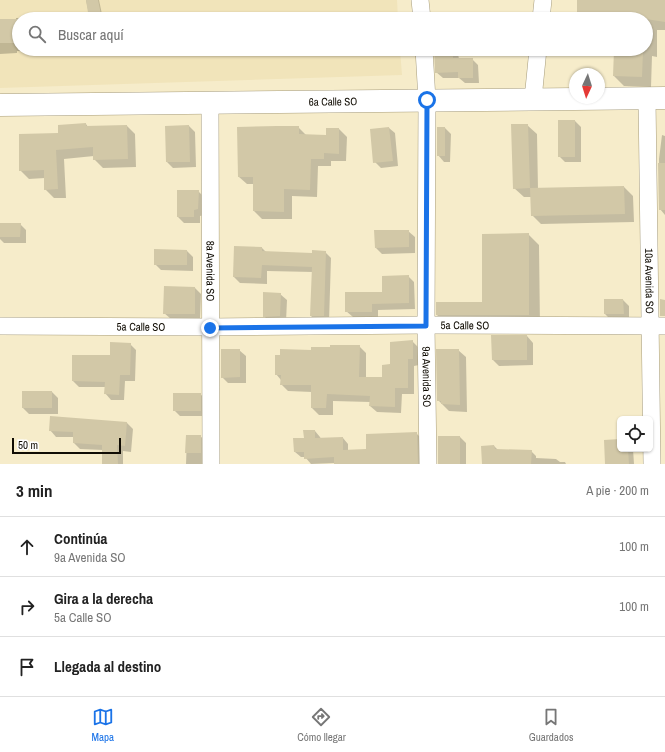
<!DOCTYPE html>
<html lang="es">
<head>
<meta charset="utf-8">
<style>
  :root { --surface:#fff; --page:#f6f6f6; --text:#222; --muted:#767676; --line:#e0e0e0; --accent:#1a73e8 }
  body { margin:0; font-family:"Archivo Narrow",sans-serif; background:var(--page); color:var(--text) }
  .controls { position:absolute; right:12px; bottom:12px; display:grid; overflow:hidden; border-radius:6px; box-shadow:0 1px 3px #0004 }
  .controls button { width:36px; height:36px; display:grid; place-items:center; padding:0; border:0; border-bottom:1px solid var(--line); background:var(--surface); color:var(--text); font:20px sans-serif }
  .compass { position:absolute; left:569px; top:68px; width:36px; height:36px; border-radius:50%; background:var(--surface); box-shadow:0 1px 3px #0004; rotate:184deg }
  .scale { position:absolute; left:12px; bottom:10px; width:109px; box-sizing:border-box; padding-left:4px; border:2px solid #100c03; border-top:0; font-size:11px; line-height:14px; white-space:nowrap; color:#100c03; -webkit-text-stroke:3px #fff; paint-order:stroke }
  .stop { position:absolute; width:12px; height:12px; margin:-9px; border:3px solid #1a73e8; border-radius:50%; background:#fff }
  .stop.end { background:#1a73e8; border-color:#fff; box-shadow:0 1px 4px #0008 }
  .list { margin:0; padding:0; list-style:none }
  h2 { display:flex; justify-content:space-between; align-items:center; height:52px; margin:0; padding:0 16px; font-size:17px }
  h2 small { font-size:13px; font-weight:400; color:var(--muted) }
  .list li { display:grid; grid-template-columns:26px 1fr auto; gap:12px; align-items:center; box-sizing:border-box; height:60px; padding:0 16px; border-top:1px solid var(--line) }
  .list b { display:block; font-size:15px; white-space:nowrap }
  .list p { margin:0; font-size:13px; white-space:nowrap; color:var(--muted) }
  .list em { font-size:13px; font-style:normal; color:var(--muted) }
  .icon { flex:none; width:22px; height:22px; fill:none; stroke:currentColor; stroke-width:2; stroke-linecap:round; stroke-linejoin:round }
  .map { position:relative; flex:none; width:665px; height:464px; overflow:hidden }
  .search { position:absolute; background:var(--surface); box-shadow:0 1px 3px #0004; left:12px; right:12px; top:12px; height:44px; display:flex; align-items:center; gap:10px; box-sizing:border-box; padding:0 14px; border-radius:22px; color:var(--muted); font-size:15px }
  .sheet { height:232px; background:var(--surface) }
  nav { display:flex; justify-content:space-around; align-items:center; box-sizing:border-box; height:56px; border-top:1px solid var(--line); background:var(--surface); font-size:11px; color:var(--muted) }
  nav a { display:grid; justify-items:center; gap:2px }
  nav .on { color:var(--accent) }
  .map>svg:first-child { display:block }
  .built { fill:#f1e4ba }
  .shadow { fill:#0003 }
  .building { fill:#d2c8a7 }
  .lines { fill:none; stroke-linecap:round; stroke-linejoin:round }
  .street-casing { stroke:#a79d7d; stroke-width:18 }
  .secondary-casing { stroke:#a79d7d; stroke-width:23 }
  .street { stroke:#fff; stroke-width:17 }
  .secondary { stroke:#fff; stroke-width:22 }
  .route { stroke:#1a73e8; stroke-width:5 }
  .labels { text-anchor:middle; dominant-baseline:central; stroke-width:3.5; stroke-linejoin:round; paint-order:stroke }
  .street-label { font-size:11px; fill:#100c03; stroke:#fff }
</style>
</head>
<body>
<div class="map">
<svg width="665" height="464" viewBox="0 0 665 464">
  <rect width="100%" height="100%" fill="#f6ecca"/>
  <path class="built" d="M0,0h397l1,19h-379v30h381l2,26 -402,13z"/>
  <path class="shadow" d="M86,0h13l4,19h-13z
    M578,0h87v30h-8v27l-5,-1 -1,31 -27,-1 -10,-10 1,-27h31v-30h-62l-6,-6z
    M16,18h55l2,1h-54v30h60v2h-62v2l-17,1v-34h16z
    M435,49h18l5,5 1,5h13l6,6 1,18h-14l-6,-5h-16l-7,-6z
    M575,121l6,6v35h-16l-6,-6z
    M86,124l2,3 39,-1 8,8 1,33 -33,1 -9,-9v-3l-30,3 2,39h-12l-9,-9v-11l-16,1 -9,-9 39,-36z
    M527,125l10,9 1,55 86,-2 9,9 1,26 -93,2 -9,-9 -1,-18h-7l-10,-9z
    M189,126l6,6 1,35 -23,1 -6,-6z
    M298,127l8,8 21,1v-7h12l8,8 -1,24h-15v5h-13l-1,31 -25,-1v23h-30l-8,-8v-27h-7l-8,-7z
    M389,128l6,5 3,33 -17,2 -6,-6z
    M445,128l6,6 -1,28h-6l-6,-7z
    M662,135l3,1v79l-5,-6 -1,-50z
    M178,191h20l6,6v18l-4,1v7h-16l-6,-6z
    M0,224h20l6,6v13h-22l-4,-4z
    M408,231l7,6v16l-33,1 -6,-6z
    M528,234l11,11 1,81h-92l-11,-11 46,-12z
    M262,248l4,4 47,2 12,-2 6,6 -2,64h-12l-6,-6 2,-44 -46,-1v13l-27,-1 -6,-6z
    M187,251l6,6v14l-32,-1 -6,-6z
    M408,276l6,6 1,27 -37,1v7h-25l-7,-6 37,-19z
    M195,288l6,6 -1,26 -29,-1 -7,-6z
    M280,294l7,6 -1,22h-16l-6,-6z
    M605,300h18l6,6v14h-18l-6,-6z
    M527,336l6,7v22l-34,1 -6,-6z
    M412,341l7,7v17l-5,1v28h-12l-1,19 -24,-1 -7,-6v-4l-37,-1v14h-14l-7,-7v-16l-24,-1 -7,-7v-4l-5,-6 36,-23 47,-5 7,7v25h17l8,-13z
    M130,344l6,6 -1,31h-10l-1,19h-13l-6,-7v-6h-26l-6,-6z
    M239,350l7,6v27h-18l-6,-6z
    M458,350l8,7 1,55 -18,-1 -11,-11z
    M23,392h29l6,6v16h-29l-6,-6z
    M200,394l7,6 -1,16h-26l-6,-6z
    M127,423l6,6 -2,23 -8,-1v13h-20v-14l-23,-1 -6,-6v-6h-18l-6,-7z
    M315,431l5,6 1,2 22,-1 5,6v7l19,-1 49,-17 6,6 1,25h-88v-1l-24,1 -6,-7h-4l-6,-5 10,-13z
    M187,436h13l7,6v17h-5v5h-16z
    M460,437l6,6v21h-28z
    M620,440v9h13l1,15h-28z
    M494,446l4,4 33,1 5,5v2l20,1 4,3h5l1,2h-83z"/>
  <path class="building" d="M86,0h12l4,19h-13z
    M577,0h88v22l-19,-3h-33l1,-4 -37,-1z
    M0,19h19v24h-19z
    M434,49h19v9h20v20h-15v-6l-23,1z
    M614,50l29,1 -1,26 -29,-1z
    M558,120h17v37h-17z
    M86,123v3l41,-1 1,34 -35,1v-13l-37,3 2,39 -14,1v-20l-25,1v-37l39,-1v-8z
    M511,124h17l2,64 -17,1z
    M189,125l1,37h-24l-1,-36z
    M277,126h22v8l27,1v-7h13v26l-15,-1v6h-13l-1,31 -26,-1v23l-31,-1v-34h-15l-1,-50z
    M389,127l4,34 -20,2 -3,-34z
    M437,127h8v29h-8z
    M658,163h7v47h-6z
    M624,186l1,28 -94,2 -1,-28z
    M177,190h22l-1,19 -4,1v7h-17z
    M0,223h21l-1,14h-20z
    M374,230h35v17l-34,1z
    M529,233v82h-93v-13h46v-68z
    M234,246l28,1v4l50,2v-3l14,1 -2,65h-14l2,-49 -50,-2 -1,13 -28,-1z
    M154,249l33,1v15h-33z
    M409,275v28l-37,1v8h-27v-20h37v-16z
    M164,286l31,1v27h-32z
    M263,292l18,1 -1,23 -17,1z
    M604,299h19l1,15h-20z
    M660,299l5,1v16h-5z
    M491,335h36v25h-35z
    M413,340v19h-5v29h-13v19l-26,-1 1,-10 -43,-2 -1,14h-15v-23h-31l1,-10h-6v-20h5v-6l31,1v-3h19v-2h30l-1,32h23v-12l8,-1v-22z
    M110,342l21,1 -1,32h-10l-1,20 -15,-1 1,-12 -33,-1v-26h38z
    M221,349h19v28l-19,1z
    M436,349h23l1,56 -19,-1v-3h-4z
    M22,391h30v17h-30z
    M173,393h28v18h-28z
    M50,416l77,6 -2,24 -8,-1 1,19h-16v-19l-29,-2v-11l-24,-1z
    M303,430h12v8l28,-1v13l23,-1v-15l51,-2 1,32h-84v-7l-30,2v-7h-10l-1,-14h11z
    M186,435h15v18h-16z
    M438,436h22v28h-22z
    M620,439v10h8l1,15h-24l-1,-24z
    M494,445l1,4 37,1 -1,14h-49l-1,-18z"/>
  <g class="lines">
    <g class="street-casing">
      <g id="street">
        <path d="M420,0l2,19"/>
        <path d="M541,19l2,-19"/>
        <path id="s1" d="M424,49l3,51 -1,225 2,139"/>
        <path d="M533,99l5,-50"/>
        <path id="s2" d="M647,99l5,365"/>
        <path id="s3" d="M210,103l1,361"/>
        <path id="s4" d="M0,326l210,1 216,-2 239,1"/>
      </g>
    </g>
    <g class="secondary-casing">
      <g id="secondary">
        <path id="s5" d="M0,105l665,-7"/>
      </g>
    </g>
    <use href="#street" class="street"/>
    <use href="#secondary" class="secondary"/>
  </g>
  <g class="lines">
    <path class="route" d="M210,328l216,-2 1,-226"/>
  </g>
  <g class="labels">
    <g class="street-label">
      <text stroke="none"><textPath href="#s5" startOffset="333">6a Calle SO</textPath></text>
      <text stroke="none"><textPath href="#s3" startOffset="168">8a Avenida SO</textPath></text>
      <text stroke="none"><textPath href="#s2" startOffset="182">10a Avenida SO</textPath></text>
      <text stroke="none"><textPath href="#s4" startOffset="465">5a Calle SO</textPath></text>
      <text stroke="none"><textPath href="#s4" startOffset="141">5a Calle SO</textPath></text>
      <text stroke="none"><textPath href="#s1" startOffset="328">9a Avenida SO</textPath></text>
    </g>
  </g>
</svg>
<div class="controls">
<button><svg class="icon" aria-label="locate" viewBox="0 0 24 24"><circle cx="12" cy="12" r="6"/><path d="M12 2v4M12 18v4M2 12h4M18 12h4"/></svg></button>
</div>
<svg class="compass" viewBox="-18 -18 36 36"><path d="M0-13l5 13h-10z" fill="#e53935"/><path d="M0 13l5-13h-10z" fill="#767676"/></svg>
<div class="scale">50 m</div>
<div class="stop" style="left:427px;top:100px"></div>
<div class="stop end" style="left:210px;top:328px"></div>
<div class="search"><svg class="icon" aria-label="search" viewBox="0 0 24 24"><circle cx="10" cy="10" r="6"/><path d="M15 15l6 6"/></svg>Buscar aquí</div>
</div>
<section class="sheet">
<h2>3 min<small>A pie · 200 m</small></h2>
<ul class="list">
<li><svg class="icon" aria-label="ahead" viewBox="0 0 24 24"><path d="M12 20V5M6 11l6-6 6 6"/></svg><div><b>Continúa</b><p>9a Avenida SO</p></div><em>100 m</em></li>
<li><svg class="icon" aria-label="right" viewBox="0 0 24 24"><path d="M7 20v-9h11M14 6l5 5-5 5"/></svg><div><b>Gira a la derecha</b><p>5a Calle SO</p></div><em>100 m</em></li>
<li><svg class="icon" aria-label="arrive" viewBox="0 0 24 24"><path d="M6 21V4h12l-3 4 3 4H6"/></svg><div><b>Llegada al destino</b></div></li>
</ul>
</section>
<nav>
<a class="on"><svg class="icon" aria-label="map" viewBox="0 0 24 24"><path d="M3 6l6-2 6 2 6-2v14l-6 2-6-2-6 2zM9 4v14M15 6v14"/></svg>Mapa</a>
<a><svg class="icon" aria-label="directions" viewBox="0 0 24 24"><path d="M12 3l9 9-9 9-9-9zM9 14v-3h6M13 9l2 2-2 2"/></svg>Cómo llegar</a>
<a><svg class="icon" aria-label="saved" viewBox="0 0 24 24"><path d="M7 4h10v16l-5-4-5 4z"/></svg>Guardados</a>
</nav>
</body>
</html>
